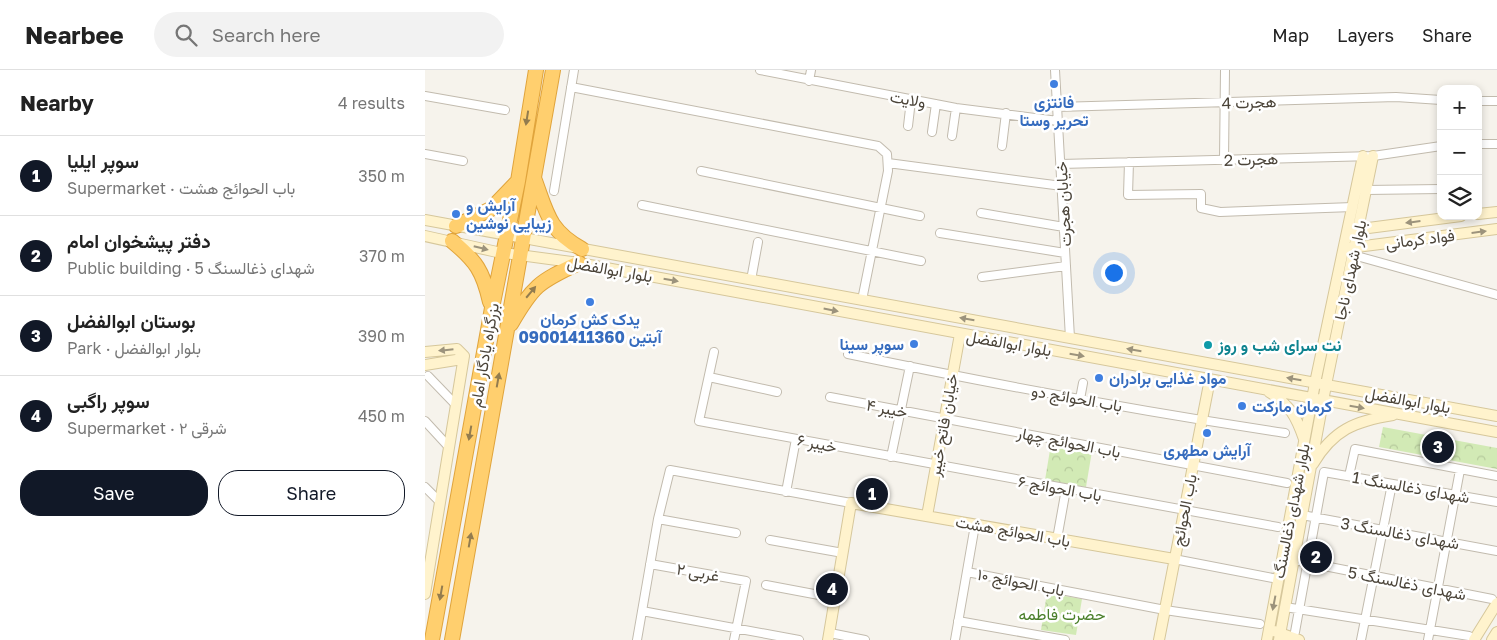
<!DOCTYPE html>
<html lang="en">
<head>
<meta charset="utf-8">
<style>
  :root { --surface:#fff; --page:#f2f2f2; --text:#222; --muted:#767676; --line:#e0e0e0; --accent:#111827 }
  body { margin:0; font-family:"Golos Text",Vazirmatn,sans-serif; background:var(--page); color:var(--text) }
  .controls { position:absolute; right:15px; top:15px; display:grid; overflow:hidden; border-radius:10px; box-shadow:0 2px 8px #0003 }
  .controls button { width:45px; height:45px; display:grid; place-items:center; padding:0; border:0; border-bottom:1px solid var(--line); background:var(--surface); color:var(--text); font:25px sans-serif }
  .you { position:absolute; left:688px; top:202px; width:18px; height:18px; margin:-12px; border:4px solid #fff; border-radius:50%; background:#1a73e8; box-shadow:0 0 0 8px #1a73e833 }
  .badge { display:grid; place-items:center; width:32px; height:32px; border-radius:50%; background:var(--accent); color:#fff; font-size:16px; font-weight:700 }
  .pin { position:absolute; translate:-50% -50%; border:2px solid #fff; box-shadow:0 1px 5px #0006 }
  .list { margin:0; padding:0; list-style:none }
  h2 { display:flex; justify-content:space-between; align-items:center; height:65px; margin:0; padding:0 20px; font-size:21px }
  h2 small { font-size:16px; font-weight:400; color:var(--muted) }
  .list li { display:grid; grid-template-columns:32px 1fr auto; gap:15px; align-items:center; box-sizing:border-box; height:80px; padding:0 20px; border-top:1px solid var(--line) }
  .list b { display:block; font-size:19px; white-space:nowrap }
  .list p { margin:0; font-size:16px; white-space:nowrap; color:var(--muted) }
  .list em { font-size:16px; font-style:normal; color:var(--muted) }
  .actions { display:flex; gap:10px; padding:15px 20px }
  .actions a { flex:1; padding:11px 0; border:1px solid var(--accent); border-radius:20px; text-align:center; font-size:18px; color:var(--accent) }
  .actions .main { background:var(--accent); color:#fff }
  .icon { flex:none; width:28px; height:28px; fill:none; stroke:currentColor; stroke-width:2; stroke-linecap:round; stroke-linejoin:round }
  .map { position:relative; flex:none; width:1072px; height:570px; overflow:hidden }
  header { display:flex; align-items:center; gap:30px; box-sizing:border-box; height:70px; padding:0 25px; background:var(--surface); border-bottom:1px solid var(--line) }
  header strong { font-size:24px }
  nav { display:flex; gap:28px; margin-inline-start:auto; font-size:18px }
  .search { width:350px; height:45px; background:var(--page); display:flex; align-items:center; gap:12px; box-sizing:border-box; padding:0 18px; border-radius:28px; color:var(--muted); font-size:19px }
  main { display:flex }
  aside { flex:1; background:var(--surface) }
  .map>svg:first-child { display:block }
  .park { fill:url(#park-crowns) }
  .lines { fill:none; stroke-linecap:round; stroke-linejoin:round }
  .street-casing { stroke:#c2bbae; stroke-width:10 }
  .secondary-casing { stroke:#d6c79b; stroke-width:12 }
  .highway-casing { stroke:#e0a43c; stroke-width:16 }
  .street { stroke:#fff; stroke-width:8 }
  .secondary { stroke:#fff3cd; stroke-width:10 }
  .highway { stroke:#ffcf6e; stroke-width:14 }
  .oneway { fill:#937c4e }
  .oneway2 { fill:#9c937c }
  .shop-dot { fill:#3f7fe0; stroke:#fff; stroke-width:2 }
  .culture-dot { fill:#0f9aa8; stroke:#fff; stroke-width:2 }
  .labels { text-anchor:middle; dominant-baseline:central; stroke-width:5; stroke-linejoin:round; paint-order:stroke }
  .street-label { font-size:16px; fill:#4b4439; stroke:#fff }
  .shop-label { font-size:16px; font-weight:bold; fill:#366cbe; stroke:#fff }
  .culture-label { font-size:16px; font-weight:bold; fill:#0d838f; stroke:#fff; text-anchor:start }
  .park-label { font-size:16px; fill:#4a7f2a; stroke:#fff }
</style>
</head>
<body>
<header>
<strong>Nearbee</strong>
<div class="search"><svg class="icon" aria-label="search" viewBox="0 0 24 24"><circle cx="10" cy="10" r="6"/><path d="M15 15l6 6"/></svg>Search here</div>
<nav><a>Map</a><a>Layers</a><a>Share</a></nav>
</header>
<main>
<aside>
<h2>Nearby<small>4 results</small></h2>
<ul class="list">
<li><span class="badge">1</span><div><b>سوپر ایلیا</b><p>Supermarket · باب الحوائج هشت</p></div><em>350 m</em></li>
<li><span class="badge">2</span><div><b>دفتر پیشخوان امام</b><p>Public building · شهدای ذغالسنگ 5</p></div><em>370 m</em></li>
<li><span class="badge">3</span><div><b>بوستان ابوالفضل</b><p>Park · بلوار ابوالفضل</p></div><em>390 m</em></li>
<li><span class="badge">4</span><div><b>سوپر راگبی</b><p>Supermarket · ۲ شرقی</p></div><em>450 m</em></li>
</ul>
<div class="actions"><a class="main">Save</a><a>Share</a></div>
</aside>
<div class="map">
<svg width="1072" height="570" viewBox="0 0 1072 570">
  <defs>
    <pattern id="park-crowns" width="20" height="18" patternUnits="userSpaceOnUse" patternTransform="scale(1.25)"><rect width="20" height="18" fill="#d2eab5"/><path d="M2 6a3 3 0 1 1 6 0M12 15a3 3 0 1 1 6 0" fill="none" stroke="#b6ca9c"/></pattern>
  </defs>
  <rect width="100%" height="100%" fill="#f6f3ec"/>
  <path class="park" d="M958,357l114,21v21l-118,-22z
    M626,374l41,7 -6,36 -41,-7z
    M622,523l35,6 -6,36 -35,-5z"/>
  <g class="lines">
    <g class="street-casing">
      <path id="street" d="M335,0l196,38 102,13
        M630,0l15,268
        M384,11l2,-11
        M146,17l307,59 9,8 1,17 -26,129
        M0,26l80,14
        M1053,31h19
        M632,37l339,-10 45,3
        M483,56l3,-26
        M507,62l4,-28
        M527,66l4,-28
        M1053,74h19
        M577,76l4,-33
        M0,84l38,7
        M799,90l1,-90
        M704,92l-1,33 73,-1v14l19,4 133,-5
        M463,93l174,23
        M636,94l312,-8 68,-10
        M276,101l219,45
        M941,120l75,-1
        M129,121l20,-121
        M217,135l279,56
        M556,143l83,14
        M515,163l125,20
        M928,185l144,40
        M557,207l84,-11
        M326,210l7,-38
        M289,282l-15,69 579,106
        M423,284c145,30 291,57 437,79
        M3,306l28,29
        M284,307l68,15
        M405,327l457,86
        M655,329l3,-16
        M0,351l23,25
        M466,387l19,-91
        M924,406l6,-27 142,27
        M0,417l14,14
        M361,422l10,-53
        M877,445l195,36
        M233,449l78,14
        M632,469l9,-50
        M345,470l73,13
        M749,489l104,20
        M869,490l198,39
        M225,494l96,17 -12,59
        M542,502l198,38 95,14
        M341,515l69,13
        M860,537l184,29
        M217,541l157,29
        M533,551l107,19
        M870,562l29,-160 173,30
        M405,563l35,7
        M212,570l21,-121 12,-49 181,33
        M530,570l20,-115
        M936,570l31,-156
        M1003,570l32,-170"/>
    </g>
    <g class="secondary-casing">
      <path id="secondary" d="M1053,144l19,-2
        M0,150l1072,196
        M928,160l108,-14
        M0,166l72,16 82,11 918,169
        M924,178l148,-19
        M0,282l32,-3 7,7
        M0,295l31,-5 8,-4
        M844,322c21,13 27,24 35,47
        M888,394c20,-34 42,-43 80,-49
        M502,446l33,-182
        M0,524l39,-238
        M849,561l25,9
        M403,570l23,-137 323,56
        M734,570l51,-261
        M842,570l48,-257 48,-227
        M854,570l47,-255 47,-229
        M1049,570l23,-37
        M1067,570l5,-8"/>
    </g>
    <g class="highway-casing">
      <path id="highway" d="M109,108c13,35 14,52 48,71
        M31,156l35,-17 25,-26
        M27,171c24,20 31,30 38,61
        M86,254c22,-38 27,-42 68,-61
        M7,570l60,-332 26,-127 18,-111
        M27,570l101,-570"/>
    </g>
    <use href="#street" class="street"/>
    <use href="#secondary" class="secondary"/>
    <use href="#highway" class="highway"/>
  </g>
  <defs><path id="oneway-solid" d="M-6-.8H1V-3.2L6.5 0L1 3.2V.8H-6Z" transform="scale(1.25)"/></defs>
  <g class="oneway">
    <use href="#oneway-solid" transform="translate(102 48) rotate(99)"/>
    <use href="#oneway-solid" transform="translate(106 222) rotate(-50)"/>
    <use href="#oneway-solid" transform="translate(73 310) rotate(-80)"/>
    <use href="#oneway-solid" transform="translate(45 363) rotate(100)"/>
    <use href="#oneway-solid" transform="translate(45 470) rotate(-80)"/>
    <use href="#oneway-solid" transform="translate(16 523) rotate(100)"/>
  </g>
  <g class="oneway2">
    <use href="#oneway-solid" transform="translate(988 152) rotate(173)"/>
    <use href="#oneway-solid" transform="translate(1054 162) rotate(-7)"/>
    <use href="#oneway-solid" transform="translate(56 178) rotate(14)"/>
    <use href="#oneway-solid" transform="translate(246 210) rotate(10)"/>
    <use href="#oneway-solid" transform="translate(406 240) rotate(11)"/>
    <use href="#oneway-solid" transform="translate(542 249) rotate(-170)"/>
    <use href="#oneway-solid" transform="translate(21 280) rotate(174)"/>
    <use href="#oneway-solid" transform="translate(709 280) rotate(-170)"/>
    <use href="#oneway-solid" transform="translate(652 285) rotate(10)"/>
    <use href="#oneway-solid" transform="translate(869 309) rotate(-170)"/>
    <use href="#oneway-solid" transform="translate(932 337) rotate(10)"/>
    <use href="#oneway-solid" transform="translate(849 533) rotate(101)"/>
  </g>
  <g class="shop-dot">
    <circle cx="629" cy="14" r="5"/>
    <circle cx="31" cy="144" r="5"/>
    <circle cx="165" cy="232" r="5"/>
    <circle cx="489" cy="274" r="5"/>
    <circle cx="674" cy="308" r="5"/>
    <circle cx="817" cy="336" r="5"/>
    <circle cx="782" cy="363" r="5"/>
  </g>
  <circle class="culture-dot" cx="783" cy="275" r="5"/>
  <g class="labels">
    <g class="street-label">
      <text transform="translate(483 29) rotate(10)">ولایت</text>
      <text transform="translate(824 32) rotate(-2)">هجرت 4</text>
      <text transform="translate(826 89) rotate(-2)">هجرت 2</text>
      <text transform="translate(638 134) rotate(-93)">خیابان هجرت</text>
      <text transform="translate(995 169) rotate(-7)">فواد کرمانی</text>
      <text transform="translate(185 199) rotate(10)">بلوار ابوالفضل</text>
      <text transform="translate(925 200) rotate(-78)">بلوار شهدای ناجا</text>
      <text transform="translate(584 273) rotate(10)">بلوار ابوالفضل</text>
      <text transform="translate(59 285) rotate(-80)">بزرگراه یادگار امام</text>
      <text transform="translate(652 328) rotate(10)">باب الحوائج دو</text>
      <text transform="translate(983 330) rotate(10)">بلوار ابوالفضل</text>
      <text transform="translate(462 338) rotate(11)">خیبر ۴</text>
      <text transform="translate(518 355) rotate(-80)">خیابان فاتح خیبر</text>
      <text transform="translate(644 372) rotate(11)">باب الحوائج چهار</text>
      <text transform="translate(392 373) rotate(11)">خیبر ۶</text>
      <text transform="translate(986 417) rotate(10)">شهدای ذغالسنگ 1</text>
      <text transform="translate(635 418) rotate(10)">باب الحوائج ۶</text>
      <text transform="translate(759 440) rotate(-79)">باب الحوائج</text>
      <text transform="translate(866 441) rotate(-79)">بلوار شهدای ذغالسنگ</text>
      <text transform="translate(588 461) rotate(10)">باب الحوائج هشت</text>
      <text transform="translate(975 463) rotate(10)">شهدای ذغالسنگ 3</text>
      <text transform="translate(273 502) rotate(10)">۲ غربی</text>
      <text transform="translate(596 512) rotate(11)">باب الحوائج ۱۰</text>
      <text transform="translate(982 513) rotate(11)">شهدای ذغالسنگ 5</text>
    </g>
    <g class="shop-label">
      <text x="629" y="32">فانتزی<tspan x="629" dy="18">تحریر وستا</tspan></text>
      <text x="41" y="135" text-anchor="start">آرایش و<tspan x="41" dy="18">زیبایی نوشین</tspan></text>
      <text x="165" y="249">یدک کش کرمان<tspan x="165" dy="18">آبتین 09001411360</tspan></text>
      <text x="479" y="274" text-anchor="end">سوپر سینا</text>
      <text x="684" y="308" text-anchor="start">مواد غذایی برادران</text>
      <text x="827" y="336" text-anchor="start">کرمان مارکت</text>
      <text x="782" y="380">آرایش مطهری</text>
    </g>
    <g class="culture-label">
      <text x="793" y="275">نت سرای شب و روز</text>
    </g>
    <g class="park-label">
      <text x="637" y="544">حضرت فاطمه</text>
    </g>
  </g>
</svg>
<div class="controls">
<button>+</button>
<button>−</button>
<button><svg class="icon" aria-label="layers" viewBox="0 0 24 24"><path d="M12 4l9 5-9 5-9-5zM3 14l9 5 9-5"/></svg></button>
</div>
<div class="you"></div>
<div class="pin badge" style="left:447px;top:424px">1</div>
<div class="pin badge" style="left:891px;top:487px">2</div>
<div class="pin badge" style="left:1013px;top:377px">3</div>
<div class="pin badge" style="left:407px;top:519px">4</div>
</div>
</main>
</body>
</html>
